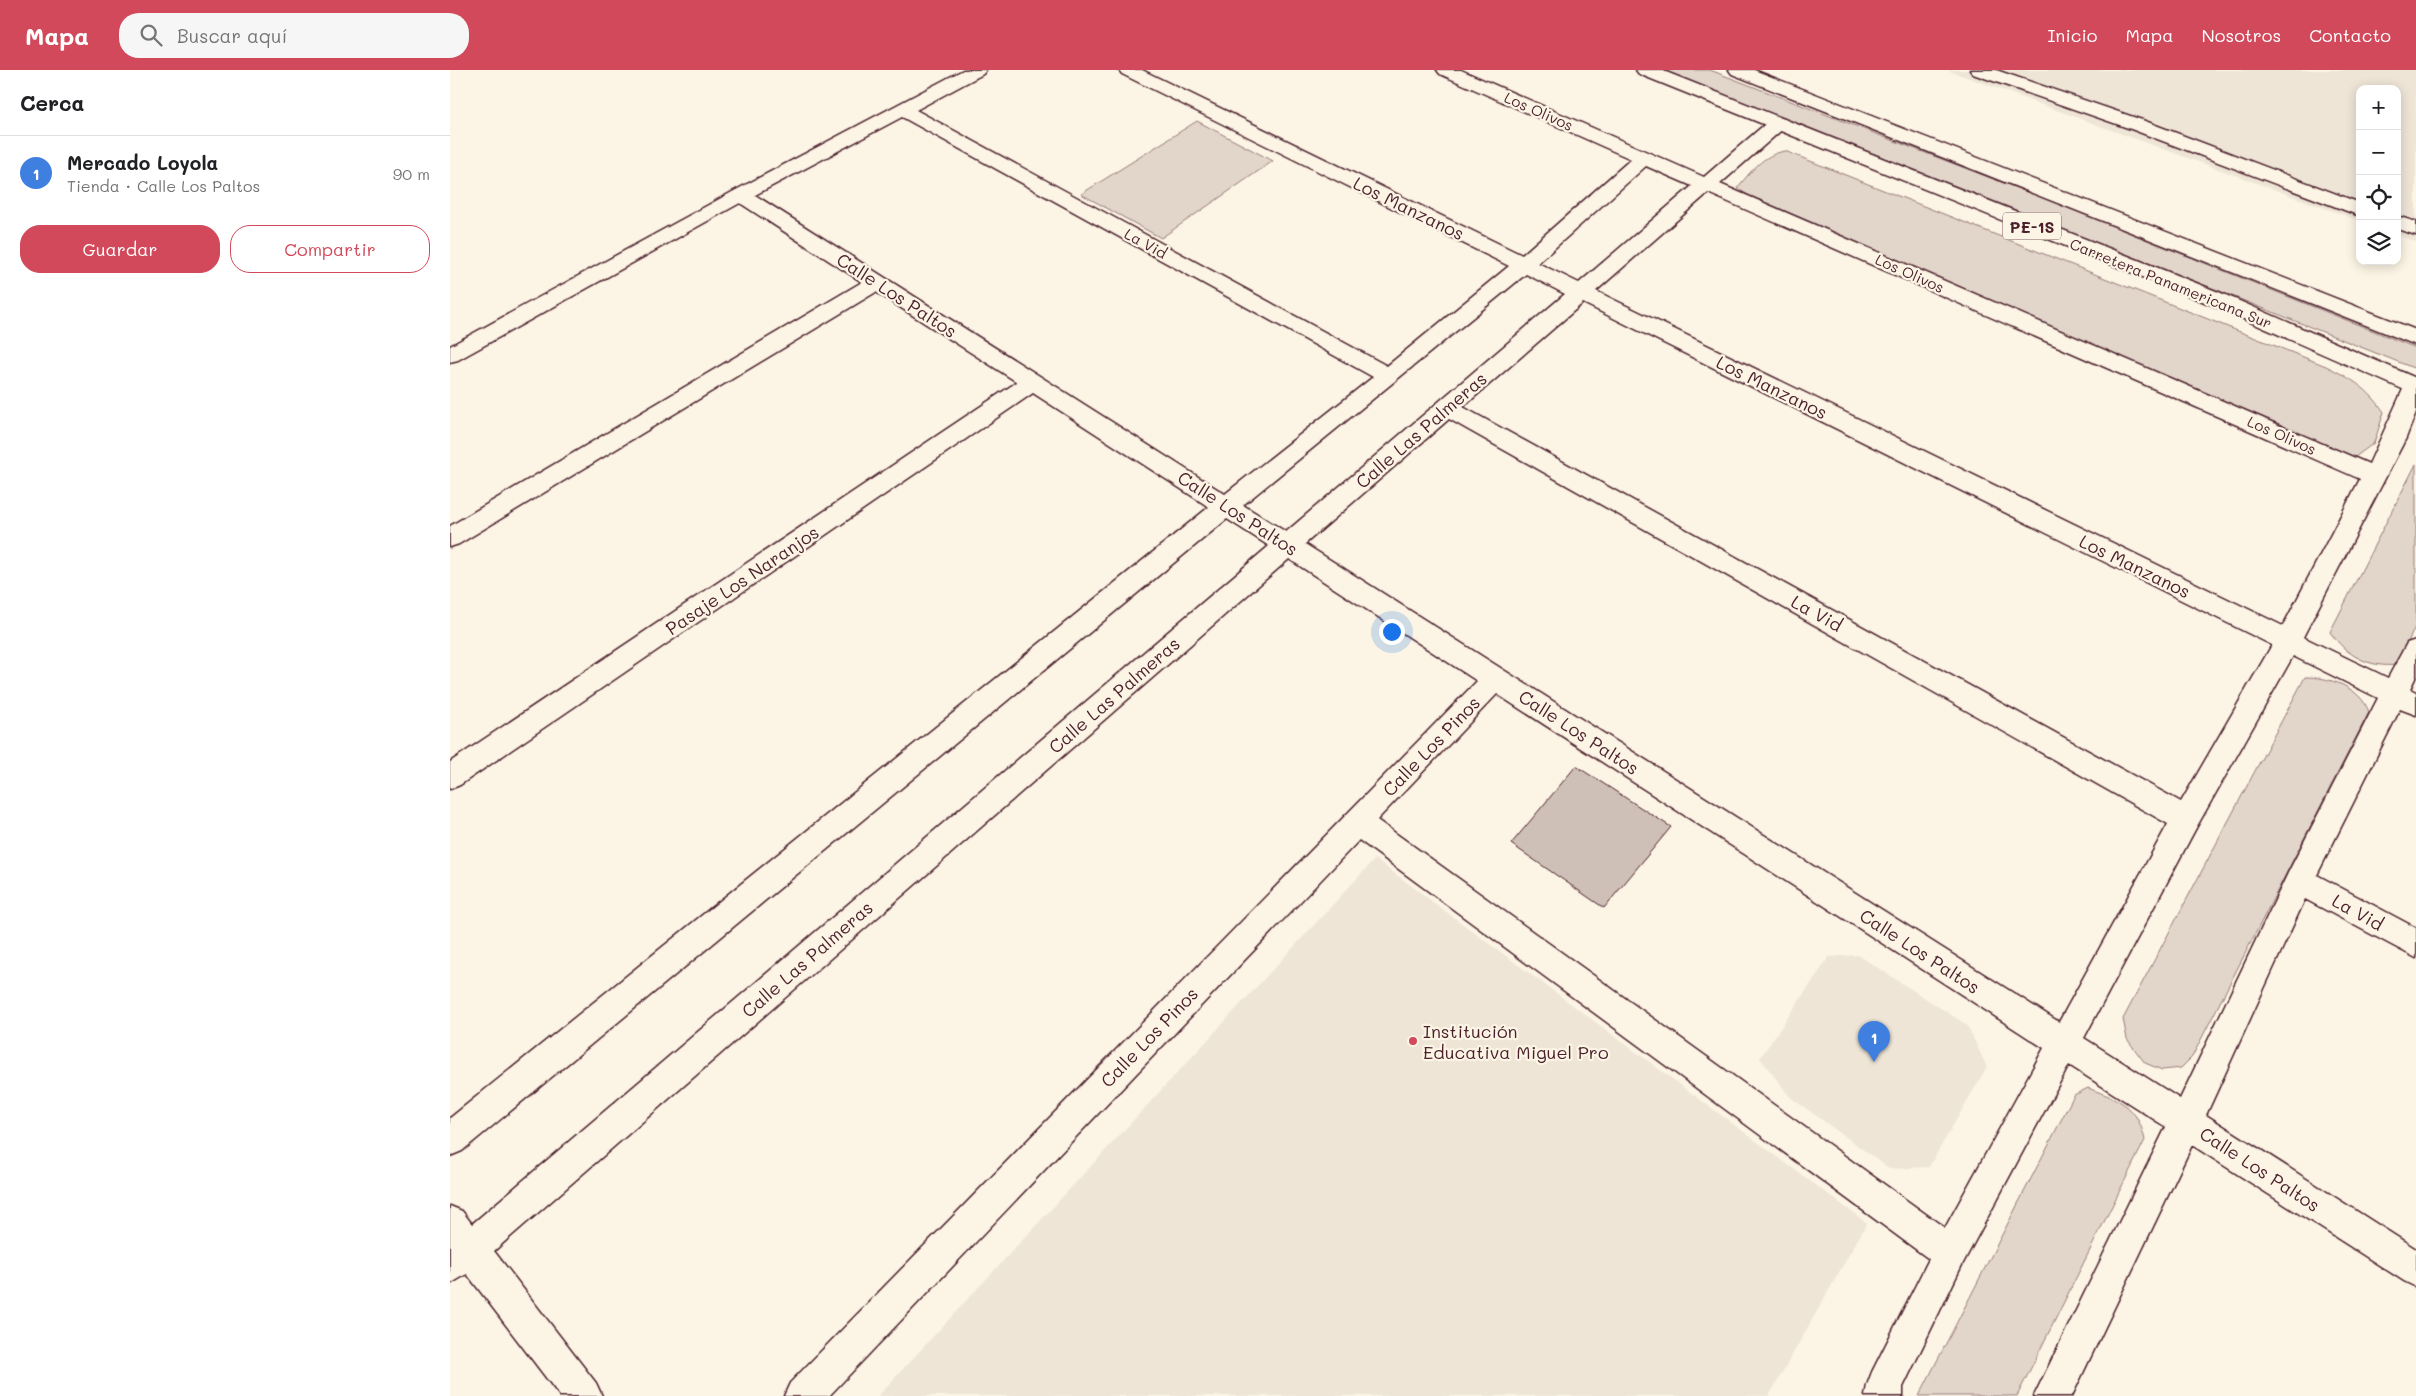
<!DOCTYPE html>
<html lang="es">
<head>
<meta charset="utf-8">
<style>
  :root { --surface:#fff; --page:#f6f6f6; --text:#202124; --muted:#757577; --line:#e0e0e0; --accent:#d1495b }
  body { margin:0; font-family:Mali,sans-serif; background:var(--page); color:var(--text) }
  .controls { position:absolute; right:15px; top:15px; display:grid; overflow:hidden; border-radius:10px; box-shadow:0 2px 12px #0003 }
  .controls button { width:45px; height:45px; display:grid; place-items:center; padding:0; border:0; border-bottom:1px solid var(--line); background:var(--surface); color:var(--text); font:25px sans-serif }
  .you { position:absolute; left:941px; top:561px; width:18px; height:18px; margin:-12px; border:4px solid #fff; border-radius:50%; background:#1a73e8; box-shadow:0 0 0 8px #1a73e833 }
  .badge { display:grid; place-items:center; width:32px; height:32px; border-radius:50%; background:var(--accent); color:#fff; font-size:16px; font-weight:700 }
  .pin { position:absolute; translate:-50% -41px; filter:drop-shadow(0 1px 2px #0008) }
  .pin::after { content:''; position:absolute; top:26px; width:18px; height:15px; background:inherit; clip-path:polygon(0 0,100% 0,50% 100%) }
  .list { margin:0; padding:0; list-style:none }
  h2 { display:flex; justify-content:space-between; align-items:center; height:65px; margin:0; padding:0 20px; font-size:21px }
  h2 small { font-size:16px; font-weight:400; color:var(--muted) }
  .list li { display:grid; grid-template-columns:32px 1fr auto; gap:15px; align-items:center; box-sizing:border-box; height:75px; padding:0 20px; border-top:1px solid var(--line) }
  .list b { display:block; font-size:19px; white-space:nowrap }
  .list p { margin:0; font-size:16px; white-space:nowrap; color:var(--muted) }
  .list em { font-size:16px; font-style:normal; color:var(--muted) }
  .actions { display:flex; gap:10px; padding:15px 20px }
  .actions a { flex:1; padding:11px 0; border:1px solid var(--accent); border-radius:20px; text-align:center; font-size:18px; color:var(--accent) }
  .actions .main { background:var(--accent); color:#fff }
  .icon { flex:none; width:28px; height:28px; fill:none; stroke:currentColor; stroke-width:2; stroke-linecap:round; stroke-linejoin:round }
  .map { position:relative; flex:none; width:1966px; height:1326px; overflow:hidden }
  header { display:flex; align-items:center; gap:30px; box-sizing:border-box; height:70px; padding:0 25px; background:var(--accent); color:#fff }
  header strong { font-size:24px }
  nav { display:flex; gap:28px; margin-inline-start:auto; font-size:18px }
  .search { width:350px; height:45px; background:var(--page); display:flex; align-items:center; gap:12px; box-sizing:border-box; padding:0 18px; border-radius:20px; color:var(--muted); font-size:19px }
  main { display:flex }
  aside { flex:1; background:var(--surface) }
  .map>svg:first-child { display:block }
  .built { fill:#eee5d7 }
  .green { fill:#e2d5ca; stroke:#967a7a }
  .building { fill:#cfc0b7; stroke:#4a1f2b }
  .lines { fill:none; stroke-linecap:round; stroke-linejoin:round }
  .minor-casing { stroke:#4a1f2b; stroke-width:3 }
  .highway-casing { stroke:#4a1f2b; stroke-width:3 }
  .minor { fill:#fcf5e5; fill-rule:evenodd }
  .highway { fill:#fcf5e5; fill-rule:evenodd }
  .poi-dot { fill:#d1495b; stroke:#fcf5e5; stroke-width:2 }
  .labels { text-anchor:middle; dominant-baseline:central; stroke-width:4.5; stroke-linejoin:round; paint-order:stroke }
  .far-street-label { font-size:15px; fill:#4a1f2b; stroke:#fcf5e5 }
  .shield { fill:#fcf5e5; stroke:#7f5f63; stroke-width:1 }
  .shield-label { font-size:16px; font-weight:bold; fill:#4a1f2b }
  .street-label { font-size:18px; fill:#4a1f2b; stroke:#fcf5e5 }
  .poi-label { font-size:18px; fill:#4a1f2b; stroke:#fcf5e5; text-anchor:start }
</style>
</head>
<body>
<header>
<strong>Mapa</strong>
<div class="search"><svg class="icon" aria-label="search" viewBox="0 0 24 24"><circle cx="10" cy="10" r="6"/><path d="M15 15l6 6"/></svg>Buscar aquí</div>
<nav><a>Inicio</a><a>Mapa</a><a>Nosotros</a><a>Contacto</a></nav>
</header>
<main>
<aside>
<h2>Cerca<small></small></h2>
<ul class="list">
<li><span class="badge" style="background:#3f7fe0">1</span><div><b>Mercado Loyola</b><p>Tienda · Calle Los Paltos</p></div><em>90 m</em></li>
</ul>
<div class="actions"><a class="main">Guardar</a><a>Compartir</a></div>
</aside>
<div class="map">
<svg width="1966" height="1326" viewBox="0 0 1966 1326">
  <rect width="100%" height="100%" fill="#fcf5e5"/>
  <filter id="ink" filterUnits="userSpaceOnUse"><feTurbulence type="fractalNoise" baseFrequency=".02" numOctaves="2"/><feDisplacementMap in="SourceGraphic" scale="10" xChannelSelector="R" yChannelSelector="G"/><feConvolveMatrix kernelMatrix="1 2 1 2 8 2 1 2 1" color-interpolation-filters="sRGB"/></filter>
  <g filter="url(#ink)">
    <path class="built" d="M1497,0h469v172l-19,-7v-146h-37v132z
      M925,789l492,364 -98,173h-891z
      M1408,885l109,70 20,42 -58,100 -39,2 -100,-72 -30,-39 69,-101z"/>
    <path class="green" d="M1213,0h47l325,125 381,153v21z
      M747,51l76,40 -112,77 -80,-44z
      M1335,81l541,215c26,13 42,22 58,46l-10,31 -19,14 -607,-262 -11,-7c14,-16 25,-33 48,-37z
      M1966,394v161l-19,40c-29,3 -51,-10 -67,-33z
      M1855,607c25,0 55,10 64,35l-177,345 -11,11 -19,2 -17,-7 -18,-24 -4,-20z
      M1638,1018c31,12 49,16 57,52l-128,256h-98l155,-301z"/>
    <path class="building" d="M1126,696l95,61 -67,81 -93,-64z"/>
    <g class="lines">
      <g class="minor-casing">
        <path id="minor" d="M513,0h23l-3,4 -67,36 471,256 122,-100 -387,-192 -3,-4h23l380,185 109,-96 -191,-85 -3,-4h24l243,107 67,-58h14l2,4 -2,4 -65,57 649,280 35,-77 3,-5 9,-2v32l-10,26 -103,199 85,41 19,-35 9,-3v36l-6,13 6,3v23l-16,-6 -83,166 99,53v30l-111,-59 -99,216 210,134v38l-12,-6 -212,-136 -120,251h-38l132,-269 -97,-62 -107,200 -59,122v9h-38l2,-11 5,-13 57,-113 -570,-419 -530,556h-45l6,-13 687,-702 -188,-122 -795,692 102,132 6,13h-42l-93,-122 -17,10v-78l12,5 10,13 797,-678 -42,-27 -765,632 -12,5v-38l759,-611 -176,-114 -573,392 -10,4v-27l567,-380 -141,-90 -417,252 -9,3v-21l412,-244 -122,-79 -282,157 -8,2v-16l284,-155zM452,47l471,260 -148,117 -470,-299zM1196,96l46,20 -113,97 -41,-20zM1258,123l652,286 -77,147 -687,-335zM1076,204l39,20 -279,238 -43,-27zM1133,233l689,342 -91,157 -718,-395zM999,349l719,405 -109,198 -754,-478zM1843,586l85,42 -89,173 -109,228 -96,-61 112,-210zM1047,624l547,354 -99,180 -568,-408z
          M1520,0h26l149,51 215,82v13l-229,-87 -158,-55z
          M1947,146l19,6v13l-19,-6z"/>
      </g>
      <g class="highway-casing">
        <path id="highway" d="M1186,0h25l560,223 195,85v17l-209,-92 -568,-229z
          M1279,0h25l662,260v15l-684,-271z"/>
      </g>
      <use href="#minor" class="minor"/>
      <use href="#highway" class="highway"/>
    </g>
  </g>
  <circle class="poi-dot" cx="963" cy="971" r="5"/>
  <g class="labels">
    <g class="far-street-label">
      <text transform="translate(1089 41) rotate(24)">Los Olivos</text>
      <text transform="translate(696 173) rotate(29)">La Vid</text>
      <text transform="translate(1460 203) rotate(24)">Los Olivos</text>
      <text transform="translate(1721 213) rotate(22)">Carretera Panamericana Sur</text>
      <text transform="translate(1832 365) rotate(24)">Los Olivos</text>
    </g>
    <rect class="shield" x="1553" y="142.5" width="58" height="27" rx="4"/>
    <g class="shield-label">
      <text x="1582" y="156">PE-1S</text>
    </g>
    <g class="street-label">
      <text transform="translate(959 138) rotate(26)">Los Manzanos</text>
      <text transform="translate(447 225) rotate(33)">Calle Los Paltos</text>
      <text transform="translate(1322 317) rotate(26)">Los Manzanos</text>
      <text transform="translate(971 360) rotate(-41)">Calle Las Palmeras</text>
      <text transform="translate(788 443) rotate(33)">Calle Los Paltos</text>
      <text transform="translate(1685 496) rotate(26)">Los Manzanos</text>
      <text transform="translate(292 510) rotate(-34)">Pasaje Los Naranjos</text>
      <text transform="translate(1367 543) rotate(29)">La Vid</text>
      <text transform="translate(664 625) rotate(-41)">Calle Las Palmeras</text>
      <text transform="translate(1129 662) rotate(33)">Calle Los Paltos</text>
      <text transform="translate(981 676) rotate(-46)">Calle Los Pinos</text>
      <text transform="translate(1908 842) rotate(29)">La Vid</text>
      <text transform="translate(1470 881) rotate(33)">Calle Los Paltos</text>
      <text transform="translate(357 889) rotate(-41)">Calle Las Palmeras</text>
      <text transform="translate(699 967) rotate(-46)">Calle Los Pinos</text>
      <text transform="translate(1810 1099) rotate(33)">Calle Los Paltos</text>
    </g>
    <g class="poi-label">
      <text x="973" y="961">Institución<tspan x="973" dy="21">Educativa Miguel Pro</tspan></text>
    </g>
  </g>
</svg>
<div class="controls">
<button>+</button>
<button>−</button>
<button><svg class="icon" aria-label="locate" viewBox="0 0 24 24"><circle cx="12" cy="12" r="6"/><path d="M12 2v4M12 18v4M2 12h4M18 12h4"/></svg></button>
<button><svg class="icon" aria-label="layers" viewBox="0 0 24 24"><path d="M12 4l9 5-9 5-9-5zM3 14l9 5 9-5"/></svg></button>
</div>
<div class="you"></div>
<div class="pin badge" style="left:1424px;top:992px;background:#3f7fe0">1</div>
</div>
</main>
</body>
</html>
